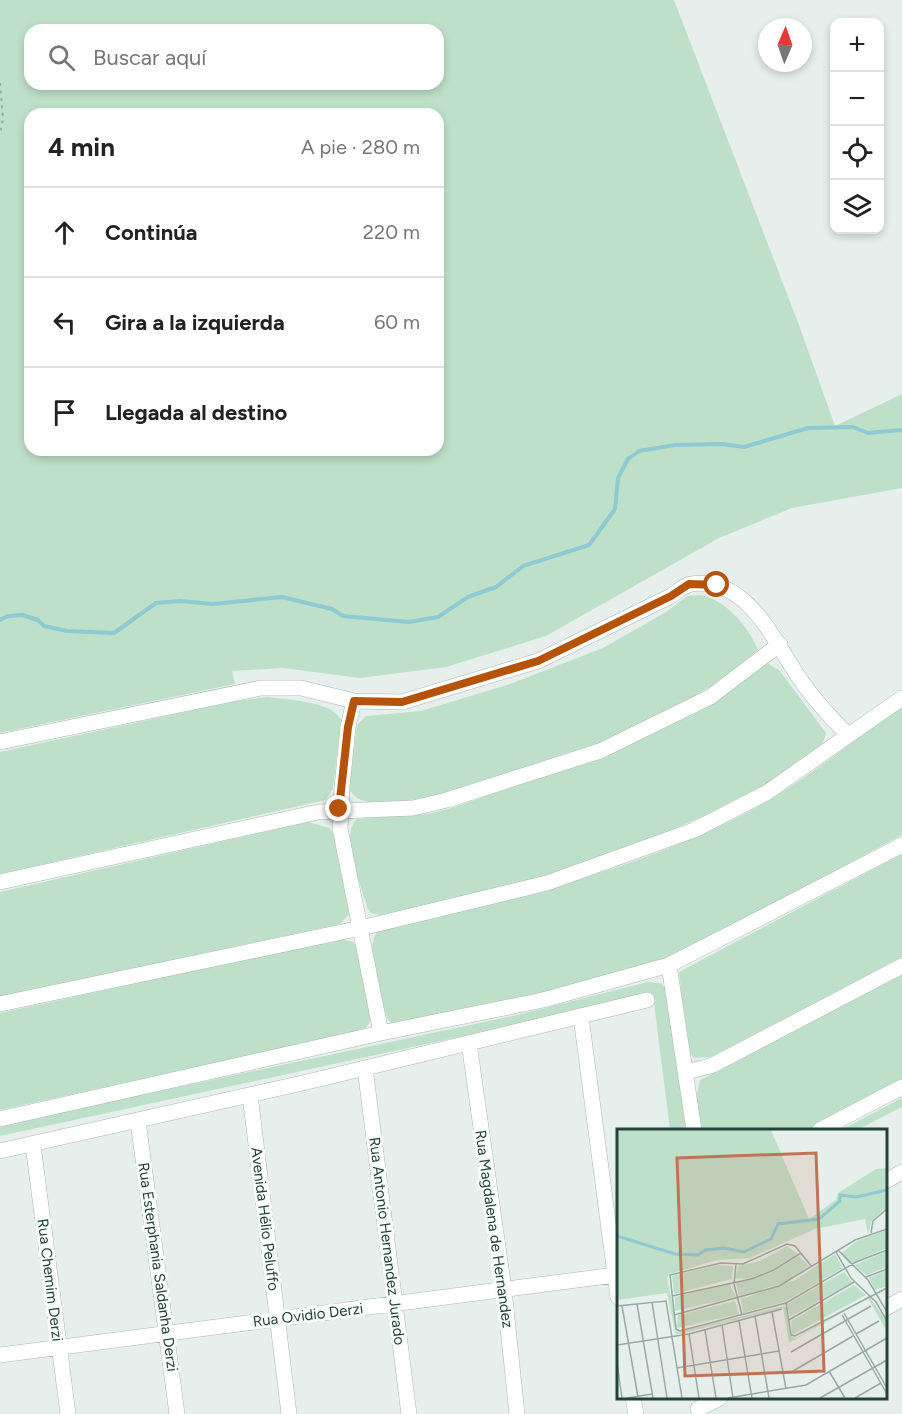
<!DOCTYPE html>
<html lang="es">
<head>
<meta charset="utf-8">
<style>
  :root { --surface:#fff; --page:#f2f2f2; --text:#222; --muted:#767676; --line:#e0e0e0 }
  body { margin:0; font-family:Figtree,sans-serif; background:var(--page); color:var(--text) }
  .controls { position:absolute; right:18px; top:18px; display:grid; overflow:hidden; border-radius:12px; box-shadow:0 3px 9px #0003 }
  .controls button { width:54px; height:54px; display:grid; place-items:center; padding:0; border:0; border-bottom:2px solid var(--line); background:var(--surface); color:var(--text); font:30px sans-serif }
  .compass { position:absolute; left:758px; top:18px; width:54px; height:54px; border-radius:50%; background:var(--surface); box-shadow:0 3px 9px #0003; rotate:2deg }
  .stop { position:absolute; width:18px; height:18px; margin:-14px; border:4px solid #b45309; border-radius:50%; background:#fff }
  .stop.end { background:#b45309; border-color:#fff; box-shadow:0 2px 6px #0008 }
  .list { margin:0; padding:0; list-style:none }
  h2 { display:flex; justify-content:space-between; align-items:center; height:78px; margin:0; padding:0 24px; font-size:26px }
  h2 small { font-size:20px; font-weight:400; color:var(--muted) }
  .list li { display:grid; grid-template-columns:39px 1fr auto; gap:18px; align-items:center; box-sizing:border-box; height:90px; padding:0 24px; border-top:2px solid var(--line) }
  .list b { display:block; font-size:22px; white-space:nowrap }
  .list em { font-size:20px; font-style:normal; color:var(--muted) }
  .icon { flex:none; width:33px; height:33px; fill:none; stroke:currentColor; stroke-width:2; stroke-linecap:round; stroke-linejoin:round }
  .map { position:relative; flex:none; width:902px; height:1414px; overflow:hidden }
  .search { position:absolute; background:var(--surface); box-shadow:0 3px 9px #0003; left:24px; top:24px; width:420px; height:66px; display:flex; align-items:center; gap:15px; box-sizing:border-box; padding:0 21px; border-radius:18px; color:var(--muted); font-size:22px }
  .panel { position:absolute; background:var(--surface); box-shadow:0 3px 9px #0003; left:24px; top:108px; width:420px; height:348px; border-radius:18px }
  .map>svg:first-child { display:block }
  .green { fill:#bfe0c8; fill-rule:evenodd }
  .lines { fill:none; stroke-linecap:round; stroke-linejoin:round }
  .stream { stroke:#8ec9d4; stroke-width:4 }
  .minor-casing { stroke:#a8b8b2; stroke-width:16 }
  .path { stroke:#86b3a5; stroke-width:2; stroke-dasharray:3 4.5; stroke-linecap:butt }
  .minor { stroke:#fff; stroke-width:15 }
  .route { stroke:#b45309; stroke-width:8 }
  .labels { text-anchor:middle; dominant-baseline:central; stroke-width:6; stroke-linejoin:round; paint-order:stroke }
  .street-label { font-size:15px; fill:#24423a; stroke:#f7fbf9 }
  .inset-river { fill:none; stroke:#8ec9d4; stroke-width:3 }
  .inset-road { fill:none; stroke:#98aaa4; stroke-width:1.5 }
  .view { fill:#c07456; fill-opacity:0.15; stroke:#c07456; stroke-width:3 }
  .inset-edge { fill:none; stroke:#24423a; stroke-width:3 }
</style>
</head>
<body>
<div class="map">
<svg width="902" height="1414" viewBox="0 0 902 1414">
  <rect width="100%" height="100%" fill="#e6efeb"/>
  <path class="green" d="M0,0h674l125,325 36,101 67,-32v94l-110,20 -73,30 -173,98 -100,31 -86,11 -77,-10 -51,3 3,13 -235,49zM30,30h408v54h-408zM30,114h408v336h-408z
    M701,595c26,6 47,31 57,55 -22,17 -43,35 -67,48 -30,17 -62,34 -94,47 -39,15 -204,73 -238,54 -3,-1 -7,-6 -10,-9l8,-65 9,-9 55,-5 89,-27 93,-36 63,-36 21,-16z
    M767,663l13,8 46,62 -3,10 -57,42 -50,26 -57,24 -126,45 -152,35 -10,-2 -3,-4c-6,-21 -29,-74 -11,-90l70,-5 21,-5 160,-54 90,-43z
    M267,697c20,3 66,4 74,23l-8,69 -8,11 -325,74v-122l236,-51z
    M902,706v129l-135,72 -108,54 -103,30 -165,32 -4,-5c-5,-21 -23,-69 -10,-86 121,-30 242,-56 355,-112 61,-29 115,-75 170,-114z
    M308,822l21,6 5,6 16,79 -10,11 -340,73v-105z
    M902,854v103l-191,100 -17,1 -6,-8 -9,-78z
    M340,939l13,3 6,8 14,66 -7,12 -5,3 -361,79v-97z
    M902,973v111l-88,46h-115l-3,-32 4,-18z
    M648,982l12,1 8,7 18,140h-16l-17,-135 -653,141v-11l517,-110z
    M902,1098v9l-45,23h-16z"/>
  <g class="lines">
    <path class="stream" d="M0,620l8,-4 14,-1 16,5 6,6 23,5 47,2 42,-30 24,-2 33,3 69,-7 50,12 11,7 66,6 29,-5 30,-20 28,-10 27,-21 66,-21 26,-36 3,-31 10,-19 11,-8 36,-6 47,-1 22,3 64,-19 45,-1 15,6 34,-3"/>
    <g class="minor-casing">
      <path id="minor" d="M354,701l-6,26 -6,60 -2,41 41,205
        M0,742l261,-54h40l53,13 48,1 136,-41 133,-65c6,-4 13,-11 20,-12 53,-8 80,50 103,86 15,24 34,45 53,64
        M0,882l318,-70 95,-4 34,-8 153,-49 110,-54 70,-53
        M669,965l25,165
        M0,1004l361,-76 186,-45 147,-53 72,-37 136,-95
        M581,1017l37,280
        M469,1043l35,247 13,124
        M365,1068l44,346
        M687,1072l26,-7 189,-99
        M250,1095l39,319
        M0,1119l381,-86 162,-33 126,-35 233,-120
        M138,1121l39,293
        M820,1130l82,-43
        M33,1145l35,269
        M0,1151l307,-69 340,-82
        M886,1181l16,-9
        M886,1308l16,-9
        M0,1355l615,-80
        M633,1398l3,16
        M698,1409l22,-11"/>
    </g>
    <path class="path" d="M0,83l3,35 -3,16"/>
    <use href="#minor" class="minor"/>
  </g>
  <g class="lines">
    <path class="route" d="M339,809l9,-82 6,-26 48,1 136,-41 133,-65 18,-12 28,1"/>
  </g>
  <g class="labels">
    <g class="street-label">
      <text transform="translate(265 1219) rotate(83)">Avenida Hélio Peluffo</text>
      <text transform="translate(494 1229) rotate(82)">Rua Magdalena de Hernandez</text>
      <text transform="translate(387 1241) rotate(83)">Rua Antonio Hernandez Jurado</text>
      <text transform="translate(158 1267) rotate(82)">Rua Esterphania Saldanha Derzi</text>
      <text transform="translate(50 1280) rotate(83)">Rua Chemim Derzi</text>
      <text transform="translate(308 1315) rotate(-7)">Rua Ovidio Derzi</text>
    </g>
  </g>
  <g transform="translate(617 1129)">
    <rect width="270" height="270" fill="#e6efeb"/>
    <path d="M0,1h154l38,89 27,-19 2,-7 38,-24 11,-1v40l-15,12 -4,14 -3,-15 -50,10 -65,29 -33,2 -47,14 -3,4 11,54 105,-26 3,1 5,29 5,2 73,-42 18,26v10l-19,-34 -79,45 -6,-35 -107,27 -9,-42 -50,7zM270,101v18l-38,16 -8,-11 16,-12zM170,117l11,8 -24,15 -27,10 -12,-1 3,-12 22,-5zM270,122v16l-21,8 -11,-10zM218,125l8,14 -59,34 -41,11 -2,-14 54,-19zM182,127l10,10 -25,17 -45,13 -3,-13 39,-12zM101,136l15,1 -1,13 -58,15 -2,-18zM270,141v16l-12,4 -6,-12zM227,143l8,10 -62,35 -3,-13zM112,154l7,14 -61,14v-14zM237,156l12,10 -74,40 -1,-14zM118,172l4,13 -62,14 1,-13z" fill="#bfe0c8"/>
    <path class="inset-river" d="M0,107l58,18 23,1 7,-5 19,-2 20,4 27,-13 7,-15 41,-5 21,-18v-6l16,2 31,-7"/>
    <path class="inset-road" d="M254,104l2,-12 14,-12M221,121l30,30 19,32M219,123l15,26 25,24 11,19M119,135l-2,20 8,31M195,138l-17,-21 -8,-2 -44,20 -22,-1 -51,12 6,54 4,2 106,-28 70,-41 31,-12M249,148l21,-8M55,167l79,-17 23,-9 27,-17M35,173l15,96M169,174l5,32 4,1 92,-48M20,175l16,94M0,177l49,-5 16,97M5,177l16,91M155,183l14,77M227,184l43,75M57,186l105,-29 76,-46 32,-11M225,186l45,79M138,187l14,82M172,191l65,-38M122,192l13,77M105,196l11,73M88,201l11,68M72,205l10,64M239,205l23,-13M0,216l72,-11 93,-25M174,223l80,-46M0,234l5,35M60,239l102,-17M176,242l60,-35M212,242l16,27M10,269l25,-4M111,269l78,-13 81,-47M203,269l67,-38M238,269l26,-15"/>
    <path class="view" d="M199,24l8,218 -139,5 -8,-218z"/>
    <rect width="270" height="270" class="inset-edge"/>
  </g>
</svg>
<div class="controls">
<button>+</button>
<button>−</button>
<button><svg class="icon" aria-label="locate" viewBox="0 0 24 24"><circle cx="12" cy="12" r="6"/><path d="M12 2v4M12 18v4M2 12h4M18 12h4"/></svg></button>
<button><svg class="icon" aria-label="layers" viewBox="0 0 24 24"><path d="M12 4l9 5-9 5-9-5zM3 14l9 5 9-5"/></svg></button>
</div>
<svg class="compass" viewBox="-18 -18 36 36"><path d="M0-13l5 13h-10z" fill="#e53935"/><path d="M0 13l5-13h-10z" fill="#767676"/></svg>
<div class="stop" style="left:717px;top:585px"></div>
<div class="stop end" style="left:339px;top:809px"></div>
<div class="search"><svg class="icon" aria-label="search" viewBox="0 0 24 24"><circle cx="10" cy="10" r="6"/><path d="M15 15l6 6"/></svg>Buscar aquí</div>
<section class="panel">
<h2>4 min<small>A pie · 280 m</small></h2>
<ul class="list">
<li><svg class="icon" aria-label="ahead" viewBox="0 0 24 24"><path d="M12 20V5M6 11l6-6 6 6"/></svg><div><b>Continúa</b></div><em>220 m</em></li>
<li><svg class="icon" aria-label="left" viewBox="0 0 24 24"><path d="M17 20v-9H6M10 6l-5 5 5 5"/></svg><div><b>Gira a la izquierda</b></div><em>60 m</em></li>
<li><svg class="icon" aria-label="arrive" viewBox="0 0 24 24"><path d="M6 21V4h12l-3 4 3 4H6"/></svg><div><b>Llegada al destino</b></div></li>
</ul>
</section>
</div>
</body>
</html>
